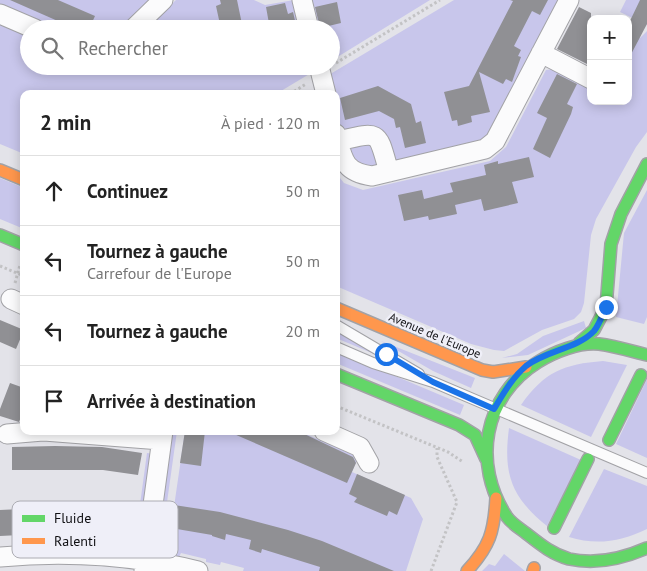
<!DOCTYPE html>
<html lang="fr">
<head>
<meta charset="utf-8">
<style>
  :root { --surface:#fff; --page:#f6f6f6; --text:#222; --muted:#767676; --line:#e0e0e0 }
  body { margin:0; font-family:"PT Sans",sans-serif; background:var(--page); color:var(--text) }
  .controls { position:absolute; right:15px; top:15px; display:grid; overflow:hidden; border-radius:10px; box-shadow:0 2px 12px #0003 }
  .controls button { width:45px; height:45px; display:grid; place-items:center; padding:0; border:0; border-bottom:1px solid var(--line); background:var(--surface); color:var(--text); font:25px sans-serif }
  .stop { position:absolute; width:15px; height:15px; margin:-11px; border:4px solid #1a73e8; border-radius:50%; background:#fff }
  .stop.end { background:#1a73e8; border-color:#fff; box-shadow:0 1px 5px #0008 }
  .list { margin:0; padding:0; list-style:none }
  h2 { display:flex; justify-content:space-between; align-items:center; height:65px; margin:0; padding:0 20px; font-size:21px }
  h2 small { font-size:16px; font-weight:400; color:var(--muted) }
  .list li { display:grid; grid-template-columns:32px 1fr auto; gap:15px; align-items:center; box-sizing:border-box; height:70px; padding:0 20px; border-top:1px solid var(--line) }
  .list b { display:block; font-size:19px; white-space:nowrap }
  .list p { margin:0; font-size:16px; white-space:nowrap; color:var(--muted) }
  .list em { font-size:16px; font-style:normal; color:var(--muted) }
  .icon { flex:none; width:28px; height:28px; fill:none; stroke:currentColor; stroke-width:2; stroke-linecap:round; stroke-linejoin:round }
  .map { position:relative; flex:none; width:647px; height:571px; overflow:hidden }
  .search { position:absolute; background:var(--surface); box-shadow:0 2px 12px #0003; left:20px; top:20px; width:320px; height:55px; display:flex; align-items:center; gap:12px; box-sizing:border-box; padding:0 18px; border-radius:28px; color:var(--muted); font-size:19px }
  .panel { position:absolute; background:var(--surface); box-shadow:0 2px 12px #0003; left:20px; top:90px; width:320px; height:345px; border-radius:10px }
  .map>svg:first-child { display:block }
  .green { fill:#c8c6eb }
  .building { fill:#909094 }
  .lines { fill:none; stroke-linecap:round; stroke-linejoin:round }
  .lane-casing { stroke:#a2a2a6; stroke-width:12 }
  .street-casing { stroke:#a2a2a6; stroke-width:21 }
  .fast-casing { stroke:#a2a2a6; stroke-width:14 }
  .slow-casing { stroke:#a2a2a6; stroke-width:14 }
  .path { stroke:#c3c3c5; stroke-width:3; stroke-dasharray:2.5 2.5; stroke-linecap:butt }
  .lane { stroke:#fbfbfc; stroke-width:10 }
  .street { stroke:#fbfbfc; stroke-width:19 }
  .fast { stroke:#63d668; stroke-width:11 }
  .slow { stroke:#ff974d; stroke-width:11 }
  .route { stroke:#1a73e8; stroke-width:6 }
  .labels { text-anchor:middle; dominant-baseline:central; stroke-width:5; stroke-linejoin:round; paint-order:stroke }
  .street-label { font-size:12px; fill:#101013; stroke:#efeff8 }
  .key { fill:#efeff8; stroke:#acacb3; stroke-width:1 }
  .key-label { font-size:14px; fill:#101013 }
</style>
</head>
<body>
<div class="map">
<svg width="647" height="571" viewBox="0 0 647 571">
  <rect width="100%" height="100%" fill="#e3e3e9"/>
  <path class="green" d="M0,0h149l-31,29h-61l-57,-25z
    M176,0h78l11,5 29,-5 7,29h-155z
    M310,0h120l-99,61v-32h-15z
    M454,0h108l-68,129 -15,14 -80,19c-13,-6 -13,-18 -16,-31l-7,-4 -27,4 -9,-5 -4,-12v-20h-5l-4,-18z
    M626,0h21v25l-27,-13z
    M0,25l29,12v29h280l2,7 -35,21h-252v60l-24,-10z
    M647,31v101l-11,15 -40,72 -5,16 -7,68 -3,9 -7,7 -32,11 -38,21 -10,-1 -23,-6 -135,-58v-113l8,10 19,7 127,-29 16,-14 40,-77 9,-1 36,18v14h37v-68l12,5z
    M372,141l7,20 -5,7 -8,-1 -15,-10 -3,-10z
    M0,178l24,10v41l-24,-10z
    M647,190v127l-3,7 -28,-7 8,-84z
    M584,321l2,7 -58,27 -26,3 15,-4 26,-18z
    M336,328l43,28 -43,-18z
    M381,341l94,37 -4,10 -38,-17z
    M336,351l128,54 -4,10 -124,-52z
    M603,361l24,4 -36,72 -70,-32c23,-33 43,-41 82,-44z
    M647,379v79l-31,-14z
    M509,428l72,32 -34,66c-36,-29 -44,-52 -38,-98z
    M171,431h6l-16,114 -6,-1z
    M185,431h114l59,26 -6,15 59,26 12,21 -17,52h-163l1,-3 -23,-6 -1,3 -14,-3v-3l-25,-6 -2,4 -12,-2z
    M147,453l6,1 -12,88 -6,-1z
    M604,469l43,17v43c-25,12 -50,17 -78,8z
    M504,554l21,17h-43l7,-7 6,2z"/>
  <path class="building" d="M10,0h48l37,16 -6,13h-13z
    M220,0h17l6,29h-22l-5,-23 5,-2z
    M510,0h38l-8,15 -8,-4 -18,35 7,4 -3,6 3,1 -9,25 -6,-3 -3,5 -24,-12 11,40 -19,4 1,6 -14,4 -1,-6 -5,1 -8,-29 25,-6 44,-85z
    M640,0h7v24l-19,36v-35z
    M337,2l4,21 -21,5 -5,-21z
    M285,3l3,11 5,-2 4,17h-27l-4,-22z
    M579,7l12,6v53l-34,-17z
    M557,74l20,10 -10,20 6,3 -2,7 -21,44 -17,-9 14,-31 -10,-5z
    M378,86l33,18 5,19 5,-2 5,22 -21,5 -5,-21 -4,1 -2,-9 -15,-8 -34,9 -5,-22z
    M529,157l5,20 -22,5 6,21 -34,8 -3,-12 -26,6 2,9 -28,6 -1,-4 -24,5 -6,-26 24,-5 2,9 29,-7 -3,-9 36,-8 -2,-10 14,-4v3z
    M0,320l24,10 -8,19 -16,-7z
    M10,383l14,5v22l-5,12 -19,-6v-7z
    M185,431h20l-4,35 -21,-3z
    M227,431h71l55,26 3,6 -9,20z
    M55,446l47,1 40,6 -4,22 -35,-5h-91v-23z
    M357,474l48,21 -8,20 -8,-4 -2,5 -33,-14 3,-4 -8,-4z
    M174,505l46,7 68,18 34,11 72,30h-75l1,-4 -58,-18 -1,4 -12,-4 2,-9 -25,-6 -1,6 -13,-4v-1l-41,-7z
    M42,508l3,3 77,2 -1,23 -81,-2 -40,2v-26z"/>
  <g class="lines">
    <g class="lane-casing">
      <path id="lane" d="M336,325l83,49
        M336,347l37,16 60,19 214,91"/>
    </g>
    <g class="street-casing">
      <path id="street" d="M302,0l7,29
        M0,14l35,15
        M133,29l30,-29
        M541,53l50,26
        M319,66l7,28
        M336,134c7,25 7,38 36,42l113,-27 10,-8 74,-141
        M338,141c43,-10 39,-11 51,31
        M11,299l13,6
        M44,431l117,9
        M324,431l36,16 9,16
        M7,434l36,-3
        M0,557c67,-6 133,-2 198,14
        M144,571l19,-140"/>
    </g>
    <g class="fast-casing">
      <path id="fast" d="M0,235l24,10
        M579,343l15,-13 12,-23 5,-63 10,-30 26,-50
        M647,355c-16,-4 -32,-9 -48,-11 -20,-2 -45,8 -61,18 -55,34 -66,102 -31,155 5,7 14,12 20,17 14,11 25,20 42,25 27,6 53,0 78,-11
        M336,374l123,51 16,10 11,24
        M609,440l32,-65
        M554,528l34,-69"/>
    </g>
    <g class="slow-casing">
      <path id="slow" d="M0,170l24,10
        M336,308l146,62 11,2 33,-5
        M467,571c23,-25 27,-39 29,-73
        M533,571l1,-3"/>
    </g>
    <path class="path" d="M336,63l104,-63
      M290,94l16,-10
      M0,266l24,10
      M15,283l5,-18
      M336,406l112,46 15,10
      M431,571l26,-69 -20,-45v-9"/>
    <use href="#lane" class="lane"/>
    <use href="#street" class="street"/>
    <use href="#fast" class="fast"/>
    <use href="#slow" class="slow"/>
  </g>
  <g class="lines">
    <path class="route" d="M386,354l47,28 61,27c9,-15 18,-31 32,-43 21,-16 51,-17 68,-35 5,-6 9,-17 12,-24"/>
  </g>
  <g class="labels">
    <g class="street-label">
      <text transform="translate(435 335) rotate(23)">Avenue de l'Europe</text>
    </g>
  </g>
  <rect x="12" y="501" width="166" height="57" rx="8" class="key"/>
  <rect x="22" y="515" width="23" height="7" fill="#63d668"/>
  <rect x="22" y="538" width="23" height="6" fill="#ff974d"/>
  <g class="key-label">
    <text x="54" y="523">Fluide</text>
    <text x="54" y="546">Ralenti</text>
  </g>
</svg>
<div class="controls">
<button>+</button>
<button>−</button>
</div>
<div class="stop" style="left:386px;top:354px"></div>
<div class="stop end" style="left:606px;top:307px"></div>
<div class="search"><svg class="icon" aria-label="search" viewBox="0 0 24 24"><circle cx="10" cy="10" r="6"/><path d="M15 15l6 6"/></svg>Rechercher</div>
<section class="panel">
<h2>2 min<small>À pied · 120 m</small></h2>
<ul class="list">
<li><svg class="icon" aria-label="ahead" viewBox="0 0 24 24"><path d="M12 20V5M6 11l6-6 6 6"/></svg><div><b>Continuez</b></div><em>50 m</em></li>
<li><svg class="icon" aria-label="left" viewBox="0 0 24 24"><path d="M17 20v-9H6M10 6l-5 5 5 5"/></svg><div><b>Tournez à gauche</b><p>Carrefour de l'Europe</p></div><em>50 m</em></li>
<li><svg class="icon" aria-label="left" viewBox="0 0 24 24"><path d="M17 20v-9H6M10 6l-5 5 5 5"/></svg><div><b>Tournez à gauche</b></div><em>20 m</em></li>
<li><svg class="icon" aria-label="arrive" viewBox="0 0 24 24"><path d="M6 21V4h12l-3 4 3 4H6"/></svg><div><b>Arrivée à destination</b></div></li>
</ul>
</section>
</div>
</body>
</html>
